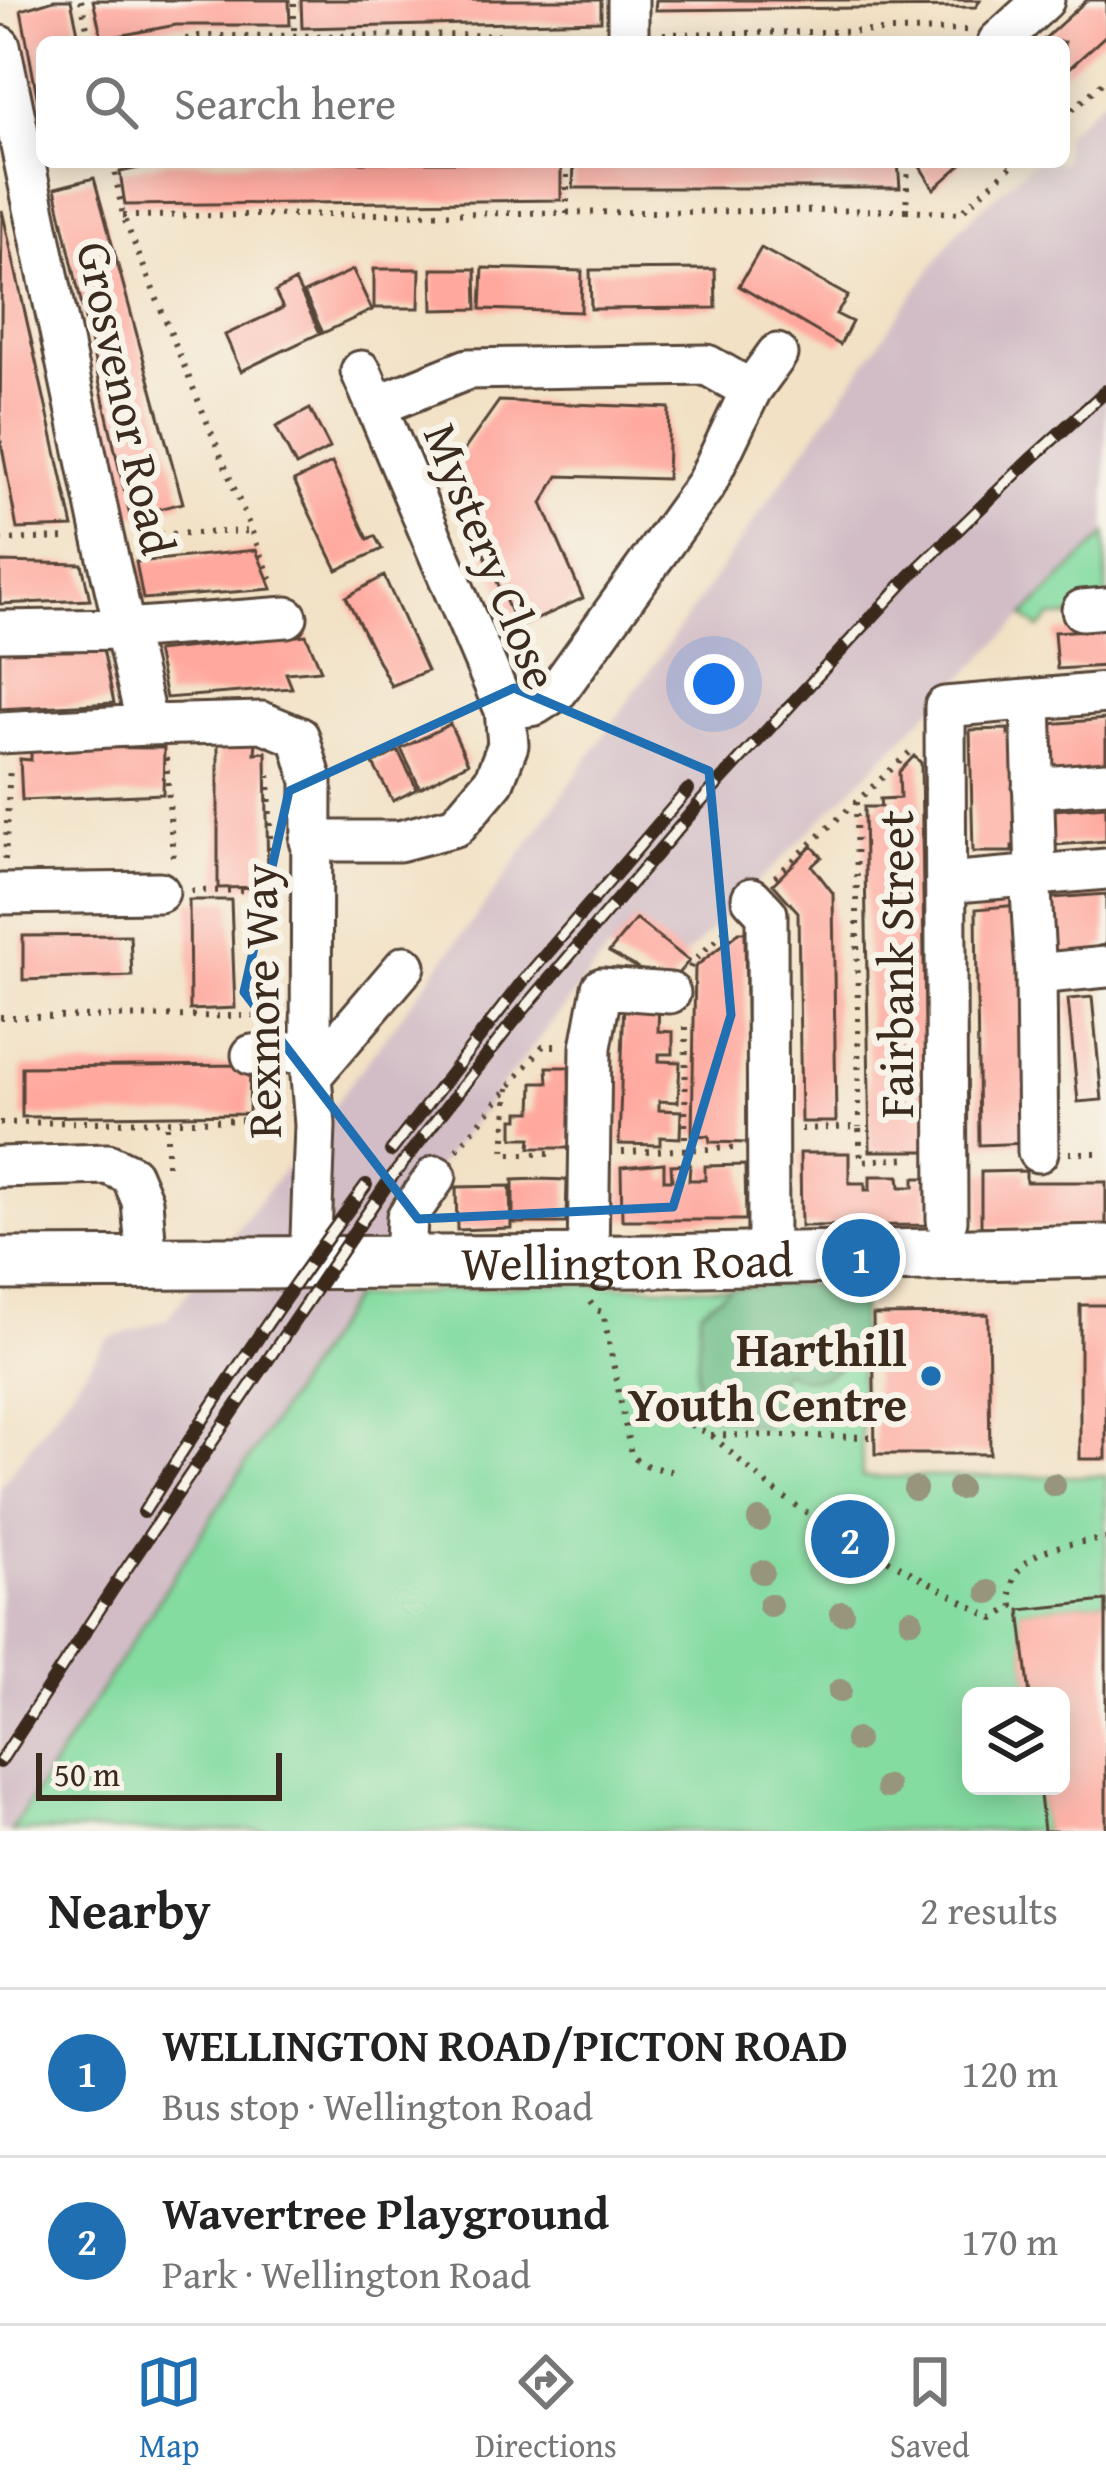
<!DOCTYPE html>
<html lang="en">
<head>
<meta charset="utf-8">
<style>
  :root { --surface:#fff; --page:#f2f2f2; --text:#222; --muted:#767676; --line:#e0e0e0; --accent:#1f6fb2 }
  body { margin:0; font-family:"Gentium Book Plus",serif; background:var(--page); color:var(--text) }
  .controls { position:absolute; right:36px; bottom:36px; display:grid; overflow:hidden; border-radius:18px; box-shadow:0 6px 30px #0003 }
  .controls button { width:108px; height:108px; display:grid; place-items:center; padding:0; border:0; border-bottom:3px solid var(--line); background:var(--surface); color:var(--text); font:60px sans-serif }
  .scale { position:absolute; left:36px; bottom:30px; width:246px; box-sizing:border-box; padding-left:12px; border:6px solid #3b2a1e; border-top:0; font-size:33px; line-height:42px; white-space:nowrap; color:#3b2a1e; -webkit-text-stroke:9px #f7f3e8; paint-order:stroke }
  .you { position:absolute; left:714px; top:684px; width:42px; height:42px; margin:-30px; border:9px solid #fff; border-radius:50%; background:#1a73e8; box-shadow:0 0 0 18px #1a73e833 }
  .badge { display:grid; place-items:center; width:78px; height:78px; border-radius:50%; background:var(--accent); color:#fff; font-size:39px; font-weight:700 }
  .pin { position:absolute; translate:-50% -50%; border:6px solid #fff; box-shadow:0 3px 12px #0006 }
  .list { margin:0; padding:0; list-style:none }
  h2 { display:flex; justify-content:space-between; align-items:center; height:156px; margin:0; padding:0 48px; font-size:51px }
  h2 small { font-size:39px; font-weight:400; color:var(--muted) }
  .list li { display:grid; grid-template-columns:78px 1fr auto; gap:36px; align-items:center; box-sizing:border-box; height:168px; padding:0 48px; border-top:3px solid var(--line) }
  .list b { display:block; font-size:45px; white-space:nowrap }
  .list p { margin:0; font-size:39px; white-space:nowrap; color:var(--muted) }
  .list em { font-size:39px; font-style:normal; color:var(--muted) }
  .icon { flex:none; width:66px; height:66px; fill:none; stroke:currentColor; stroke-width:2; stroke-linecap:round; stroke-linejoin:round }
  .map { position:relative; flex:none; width:1106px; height:1831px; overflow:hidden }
  .search { position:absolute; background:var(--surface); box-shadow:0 6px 30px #0003; left:36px; right:36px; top:36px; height:132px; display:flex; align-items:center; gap:30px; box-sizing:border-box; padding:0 42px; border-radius:18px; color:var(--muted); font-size:45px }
  .sheet { height:492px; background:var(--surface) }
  nav { display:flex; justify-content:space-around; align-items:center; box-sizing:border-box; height:168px; border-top:3px solid var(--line); background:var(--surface); font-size:33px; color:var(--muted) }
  nav a { display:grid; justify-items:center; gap:6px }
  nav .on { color:var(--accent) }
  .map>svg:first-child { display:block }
  .industrial { fill:#d2bdc6 }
  .green { fill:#84dca1; stroke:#608360; stroke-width:3 }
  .forest { fill:#6bbc87; stroke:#537352; stroke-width:3 }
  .building { fill:#ffa89e }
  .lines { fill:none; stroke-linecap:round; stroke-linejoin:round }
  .minor-casing { stroke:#564537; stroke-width:45 }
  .major-casing { stroke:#564537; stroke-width:57 }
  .path { stroke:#564537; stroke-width:6; stroke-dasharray:3 9; stroke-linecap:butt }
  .minor { stroke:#fff; stroke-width:39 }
  .major { stroke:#fff; stroke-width:51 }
  .rail-casing { stroke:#3b2a1e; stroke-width:14 }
  .rail { stroke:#f7f3e8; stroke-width:9; stroke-dasharray:27; stroke-linecap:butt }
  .tree { fill:#97957b }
  .marked { fill:none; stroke:#1f6fb2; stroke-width:9; stroke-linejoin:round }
  .poi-dot { fill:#1f6fb2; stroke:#f7f3e8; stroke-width:4.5 }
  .labels { text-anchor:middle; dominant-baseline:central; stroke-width:12; stroke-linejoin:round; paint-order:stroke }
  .street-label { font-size:48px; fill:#3b2a1e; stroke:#f7f3e8 }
  .poi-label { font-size:48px; font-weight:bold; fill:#3b2a1e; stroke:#f7f3e8; text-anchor:end }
</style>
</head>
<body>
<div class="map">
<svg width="1106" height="1831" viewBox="0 0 1106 1831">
  <rect width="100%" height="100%" fill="#f7f3e8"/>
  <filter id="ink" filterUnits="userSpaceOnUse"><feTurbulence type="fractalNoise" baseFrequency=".00833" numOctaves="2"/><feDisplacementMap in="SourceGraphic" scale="24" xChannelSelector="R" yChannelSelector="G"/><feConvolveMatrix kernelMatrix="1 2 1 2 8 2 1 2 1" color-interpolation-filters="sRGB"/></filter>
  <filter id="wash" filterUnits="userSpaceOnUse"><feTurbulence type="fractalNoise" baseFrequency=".004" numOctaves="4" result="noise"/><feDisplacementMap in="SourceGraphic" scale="48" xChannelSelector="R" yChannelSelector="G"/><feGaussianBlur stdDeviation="2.7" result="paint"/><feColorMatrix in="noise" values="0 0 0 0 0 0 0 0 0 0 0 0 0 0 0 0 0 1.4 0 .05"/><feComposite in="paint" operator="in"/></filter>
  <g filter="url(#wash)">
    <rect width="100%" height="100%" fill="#f2e1c5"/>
    <path class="industrial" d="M1106,96v438l-439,440 -58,-24 -183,232 -390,611 -25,38h-11v-344l108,-148 59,-20 168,-215 158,-210 466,-665 74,-67h31v-28z"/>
    <path class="green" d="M1106,534v74l-23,8 -32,1 -12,12 -15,-13z
      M862,1282l-2,64 2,131 244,-1v125l-85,9 9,86h-59v90h68l5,45h-1033l341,-533 187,-14 191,4z"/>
    <path class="forest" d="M862,1282l-2,64c-22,25 -43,46 -76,24l-5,5 1,11 -15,41 -58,-13 -11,-25 4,-78 30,-23z"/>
    <g id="blocks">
      <path class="building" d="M54,0h17l9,42h-38v70h-2l-19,-102z
        M93,0h196l1,25h-114l-74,14z
        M301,0h300v21l-299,7z
        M656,0h324l-4,7 -321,3z
        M1087,0h19v35l-42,38v-31h-23z
        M167,162h394v38l-436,5 -5,-33z
        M574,162h324l2,26h-327z
        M917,162h47l-30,27z
        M94,178l89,325 -53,13 -75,-328z
        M2,210l71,317 -56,2 -17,-93z
        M761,248l87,48 -12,18 16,8 -12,23 -101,-59z
        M483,268l99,3 -1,41 -100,-3z
        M374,269h46l-1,39h-45z
        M432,269h44l1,40 -44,1z
        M715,269l1,39 -125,1 -1,-39z
        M353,270l19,40 -49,23 -19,-40z
        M295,281l25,52 -79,38 -16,-36 58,-27 -8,-16z
        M499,401l170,7 -2,71 -109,-3 -16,27 41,95 -65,30 -70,-155z
        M310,409l20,39 -34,18 -20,-39z
        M332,463l36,76 7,-3 7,13 -45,21 -43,-89z
        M256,550l16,39 -129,10 -7,-37z
        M0,562l82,2 8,36 -90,4z
        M384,576l43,95 -36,15 -45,-89z
        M1106,629v37l-49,3 -3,-37z
        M306,635l15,35 -35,3 6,15 -126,10 -10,-47z
        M102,644l12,59 -114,6v-61z
        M1106,719v56l-57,5 -12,-55z
        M450,724l18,39 -48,25 -19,-39z
        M1008,729v6l19,-1 3,111 -18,1v6h-39l-3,-122z
        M218,742h38l-1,11 11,-1 2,135 -50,1z
        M31,747l133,1 -1,46 -141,6 -2,-41 11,1z
        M398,751l19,38 -24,12 -20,-37z
        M914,756l7,7 6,388h-57l-6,-344h17l-1,-8 20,-1 -1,-26z
        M1106,806v35l-62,5 -4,-35z
        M812,846l10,11 -10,9 21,27 3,229h-35l-3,-210 -25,-28z
        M1106,894v51l-7,1 1,8 -56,5 -5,-60z
        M189,900h42l4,108 -45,2z
        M1028,904l5,239 -54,2 -3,-236z
        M636,919l53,42 -21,24 -59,-33z
        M739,932h6l3,211 -38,-1 -1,-6 -17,-1 3,-168z
        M130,935l2,41 -109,4v-44z
        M1092,997l10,103 -24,2 -10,-103z
        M624,1000l35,2 -1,29 15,1v22h-14v7l21,1 -2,40 -19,-1v9l22,1 -1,27 -20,-1v8l-41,-1z
        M250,1065l-1,49 -227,3v-50z
        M547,1067h22l1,81h-40l1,-10h-18v-19h6v-7h13l1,-29h15z
        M800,1153h49v30h16v7h5v-14h29l1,11h14v-9h12l1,47 -126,1z
        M664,1163v17h8l-1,-15 19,-1 -1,16h16v-14l40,-1 1,55h-124l-1,-53z
        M1026,1171v11h80v45h-125v-55z
        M539,1179l28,1 -1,43h-53v-43z
        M510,1186l1,42 -54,2 -1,-43z
        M1080,1305h26v154h-26z
        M988,1314l2,140h-115l-2,-139z
        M1106,1601v230h-62l-5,-45h22v-90h-31l-10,-86z"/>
    </g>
  </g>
  <g filter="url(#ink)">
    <use href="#blocks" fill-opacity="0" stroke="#564537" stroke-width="3"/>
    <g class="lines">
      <g class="minor-casing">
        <path id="minor" d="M628,0v42
          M998,42l46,-42
          M0,46l103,490 44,189
          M361,371l15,35
          M1082,610l24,-2
          M0,631l124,-2 163,-12
          M1031,700l5,175
          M505,710l30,-5 23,-15 148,-206 45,-94 26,-36
          M0,733l147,-8 115,-3 37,15 13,44 -1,295 4,49 -5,140
          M1033,788l73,-6
          M310,841h89l57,-15 38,-45 14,-36 -3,-35 -129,-304 92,-37 239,-4 44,25
          M1030,875l6,99 2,178
          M946,883l160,-14
          M0,894l159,-2
          M752,898l15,16 1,343
          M1036,974l70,-7
          M252,1055l59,-4
          M311,1076l94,-110
          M0,1167l108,-3 23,11 11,26 5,64
          M947,1220l-2,-513 161,-14
          M405,1261l2,-44 29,-41
          M588,1261l3,-214 11,-59 68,5"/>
      </g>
      <g class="major-casing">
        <g id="major">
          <path id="s1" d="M0,1264l658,-3 448,-10"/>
        </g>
      </g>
      <path class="path" d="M81,0l9,42
        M663,34l304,-4
        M174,42l25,-6 396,-1
        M294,42v-42
        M1064,118l42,-39
        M113,162l10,54 151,370
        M906,210l54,3 56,-51
        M567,214v-52
        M123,216l783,-6 2,-48
        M136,535l116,-4
        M0,540l68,-2
        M166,758l7,100
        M856,802l3,325
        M5,860l5,-94
        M775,877l136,-126
        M191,891l80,-1 -2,-122
        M690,968l2,-5 38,-37
        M0,1017l257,-1
        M508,1088l-4,66h51
        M0,1123l276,-3v-2
        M801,1129l58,-2 2,34 51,-3
        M457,1150l86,-104h14
        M685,1150l1,-129
        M622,1152l112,-4
        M1069,1153h33
        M167,1165v-44
        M590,1302l6,8 7,2 28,142c10,14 28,14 43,18
        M667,1421l22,3 22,11 61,54 47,32 175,98 19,-13c-1,-6 -3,-13 -1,-20 8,-40 62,-43 94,-47
        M711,1435l164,2"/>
      <use href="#minor" class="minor"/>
      <use href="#major" class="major"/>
      <g class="rail-casing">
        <path id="rail" d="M391,1151l132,-170 165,-191
          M144,1512c70,-112 144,-221 222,-327
          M0,1762l114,-175 277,-409 122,-156 186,-218 211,-228 120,-116 76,-69"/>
      </g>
      <use href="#rail" class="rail"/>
    </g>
    <g class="tree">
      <circle cx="1054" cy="1485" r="12"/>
      <circle cx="959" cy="1488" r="12"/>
      <circle cx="915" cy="1489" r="12"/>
      <circle cx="759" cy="1520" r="12"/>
      <circle cx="762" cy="1572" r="12"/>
      <circle cx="989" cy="1592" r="12"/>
      <circle cx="770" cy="1605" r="12"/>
      <circle cx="842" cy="1613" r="12"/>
      <circle cx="911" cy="1620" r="12"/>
      <circle cx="840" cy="1691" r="12"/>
      <circle cx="856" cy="1740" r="12"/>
      <circle cx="887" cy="1787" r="12"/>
    </g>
  </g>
  <path class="marked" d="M514,688l195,83 22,244 -58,192 -255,12 -174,-227 45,-201z"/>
  <circle class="poi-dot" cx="931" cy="1376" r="12"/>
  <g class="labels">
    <g class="street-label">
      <text transform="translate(127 398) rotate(78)">Grosvenor Road</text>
      <text transform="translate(492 556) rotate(68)">Mystery Close</text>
      <text transform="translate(895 964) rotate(-90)">Fairbank Street</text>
      <text transform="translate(261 1001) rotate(-91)">Rexmore Way</text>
      <text stroke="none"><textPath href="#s1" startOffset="627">Wellington Road</textPath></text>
    </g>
    <g class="poi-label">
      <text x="907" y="1348">Harthill<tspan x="907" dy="55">Youth Centre</tspan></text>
    </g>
  </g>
</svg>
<div class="controls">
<button><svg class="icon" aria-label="layers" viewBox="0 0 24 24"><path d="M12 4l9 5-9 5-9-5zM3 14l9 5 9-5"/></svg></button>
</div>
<div class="scale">50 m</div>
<div class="you"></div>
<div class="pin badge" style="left:861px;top:1258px">1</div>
<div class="pin badge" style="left:850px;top:1539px">2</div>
<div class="search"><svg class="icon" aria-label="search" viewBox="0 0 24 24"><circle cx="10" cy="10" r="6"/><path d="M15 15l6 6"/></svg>Search here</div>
</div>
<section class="sheet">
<h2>Nearby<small>2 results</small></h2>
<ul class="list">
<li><span class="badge">1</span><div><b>WELLINGTON ROAD/PICTON ROAD</b><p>Bus stop · Wellington Road</p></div><em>120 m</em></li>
<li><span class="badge">2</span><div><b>Wavertree Playground</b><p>Park · Wellington Road</p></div><em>170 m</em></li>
</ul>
</section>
<nav>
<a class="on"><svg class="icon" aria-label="map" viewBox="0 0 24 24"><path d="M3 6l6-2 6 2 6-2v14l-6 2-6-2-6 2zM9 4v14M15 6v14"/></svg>Map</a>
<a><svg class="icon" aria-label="directions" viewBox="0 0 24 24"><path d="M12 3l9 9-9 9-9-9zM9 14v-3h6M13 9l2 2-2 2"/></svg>Directions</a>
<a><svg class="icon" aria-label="saved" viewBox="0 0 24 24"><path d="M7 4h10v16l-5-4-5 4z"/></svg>Saved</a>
</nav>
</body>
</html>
